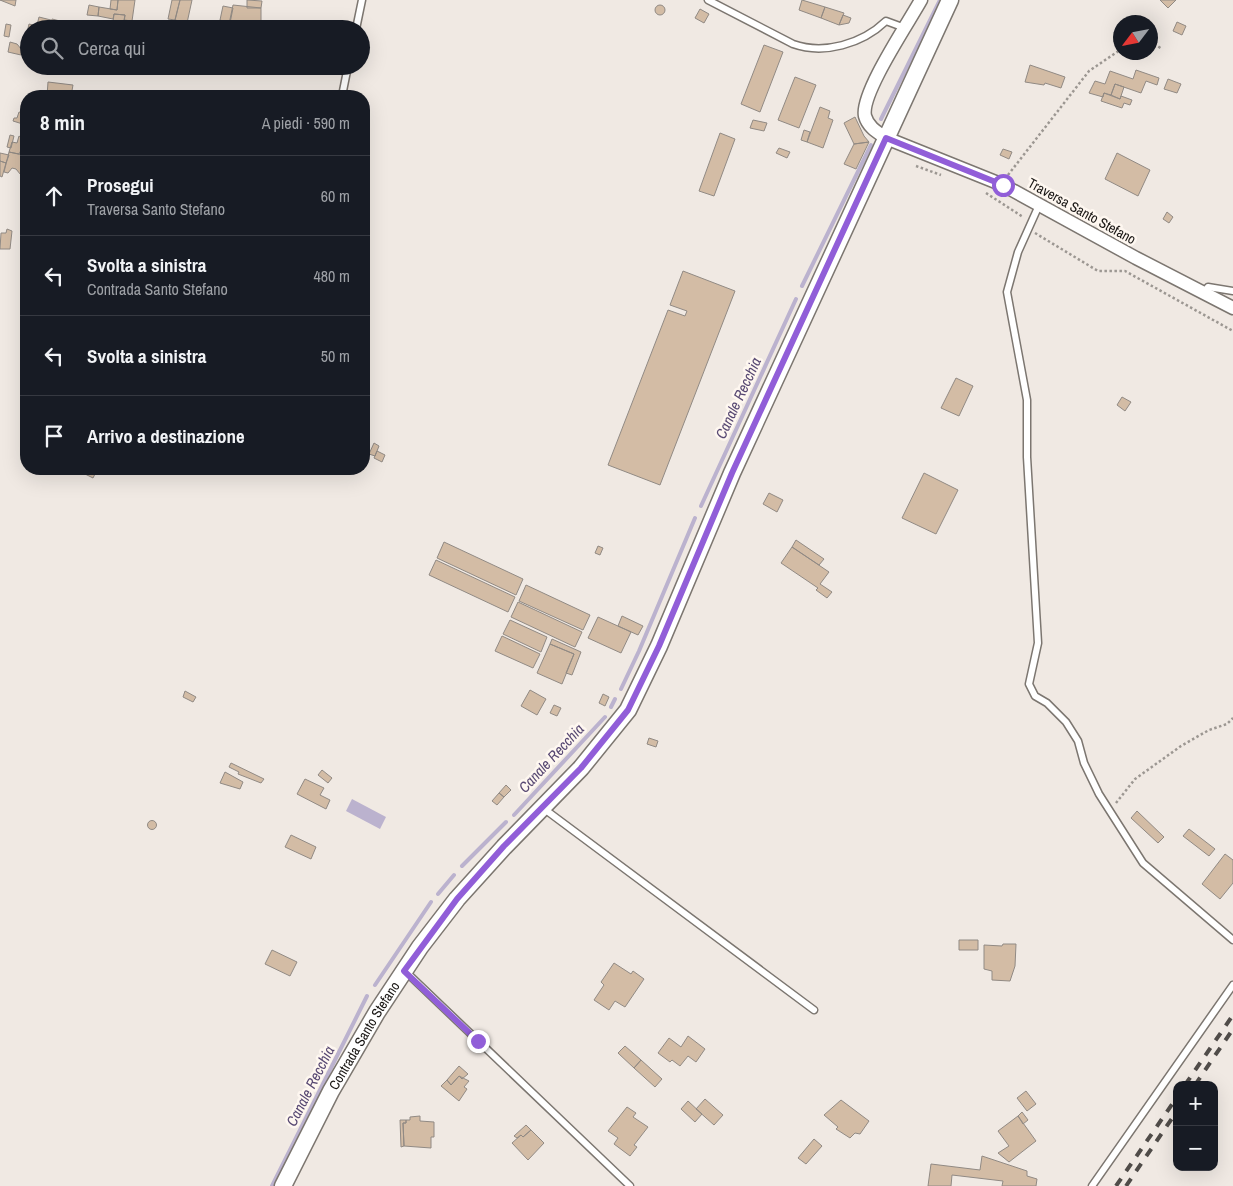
<!DOCTYPE html>
<html lang="it">
<head>
<meta charset="utf-8">
<style>
  :root { --surface:#171b24; --page:#20242c; --text:#f1f3f6; --muted:#9ea1a6; --line:#363941 }
  body { margin:0; font-family:"Archivo Narrow",sans-serif; background:var(--page); color:var(--text) }
  .controls { position:absolute; right:15px; bottom:15px; display:grid; overflow:hidden; border-radius:10px; box-shadow:0 5px 20px #0002 }
  .controls button { width:45px; height:45px; display:grid; place-items:center; padding:0; border:0; border-bottom:1px solid var(--line); background:var(--surface); color:var(--text); font:25px sans-serif }
  .compass { position:absolute; left:1113px; top:15px; width:45px; height:45px; border-radius:50%; background:var(--surface); box-shadow:0 5px 20px #0002; rotate:238deg }
  .stop { position:absolute; width:15px; height:15px; margin:-11px; border:4px solid #915ed8; border-radius:50%; background:#fff }
  .stop.end { background:#915ed8; border-color:#fff; box-shadow:0 1px 5px #0008 }
  .list { margin:0; padding:0; list-style:none }
  h2 { display:flex; justify-content:space-between; align-items:center; height:65px; margin:0; padding:0 20px; font-size:21px }
  h2 small { font-size:16px; font-weight:400; color:var(--muted) }
  .list li { display:grid; grid-template-columns:32px 1fr auto; gap:15px; align-items:center; box-sizing:border-box; height:80px; padding:0 20px; border-top:1px solid var(--line) }
  .list b { display:block; font-size:19px; white-space:nowrap }
  .list p { margin:0; font-size:16px; white-space:nowrap; color:var(--muted) }
  .list em { font-size:16px; font-style:normal; color:var(--muted) }
  .icon { flex:none; width:28px; height:28px; fill:none; stroke:currentColor; stroke-width:2; stroke-linecap:round; stroke-linejoin:round }
  .map { position:relative; flex:none; width:1233px; height:1186px; overflow:hidden }
  .search { position:absolute; background:var(--surface); box-shadow:0 5px 20px #0002; left:20px; top:20px; width:350px; height:55px; display:flex; align-items:center; gap:12px; box-sizing:border-box; padding:0 18px; border-radius:28px; color:var(--muted); font-size:19px }
  .panel { position:absolute; background:var(--surface); box-shadow:0 5px 20px #0002; left:20px; top:90px; width:350px; height:385px; border-radius:20px }
  .map>svg:first-child { display:block }
  .water { fill:#bbb2ce }
  .lines { fill:none; stroke-linecap:round; stroke-linejoin:round }
  .stream { stroke:#bbb2ce; stroke-width:4 }
  .building { fill:#d3bca5; stroke:#918a84 }
  .service-casing { stroke:#7c7670; stroke-width:9 }
  .minor-casing { stroke:#7c7670; stroke-width:15 }
  .tertiary-casing { stroke:#7c7670; stroke-width:19 }
  .path { stroke:#9c9792; stroke-width:2.5; stroke-dasharray:2.5 2.5; stroke-linecap:butt }
  .service { stroke:#fff; stroke-width:6 }
  .minor { stroke:#fff; stroke-width:12 }
  .tertiary { stroke:#fff; stroke-width:16 }
  .rail { stroke:#504c49; stroke-width:4; stroke-dasharray:9 9; stroke-linecap:butt }
  .route { stroke:#915ed8; stroke-width:6 }
  .labels { text-anchor:middle; dominant-baseline:central; stroke-width:5; stroke-linejoin:round; paint-order:stroke }
  .street-label { font-size:14px; fill:#191614; stroke:#fef7f0 }
  .water-label { font-size:15px; font-style:italic; fill:#574872; stroke:#fef7f0 }
</style>
</head>
<body>
<div class="map">
<svg width="1233" height="1186" viewBox="0 0 1233 1186">
  <rect width="100%" height="100%" fill="#f0e9e3"/>
  <path class="water" d="M352,799l34,18 -6,12 -34,-18z"/>
  <g class="lines">
    <path class="stream" d="M881,119l59,-119
      M802,286l69,-141
      M701,506l95,-207
      M621,689l18,-38 56,-133
      M611,707l4,-8
      M514,815l91,-98
      M462,866l44,-44
      M438,894l16,-19
      M375,985l56,-83
      M272,1186l95,-190"/>
  </g>
  <path class="building" d="M0,0h16l-1,6z
    M111,0h7l-1,10 -7,-1z
    M118,0h17l-3,21 -8,-1 1,-5 -11,-1 -1,5 -15,-3 1,-9 18,3z
    M172,0h8l-5,20 -7,-1z
    M180,0h12l-5,23 -12,-3z
    M247,0l15,1 -1,7h-14z
    M802,0l23,7 -4,11 -22,-8z
    M1160,0h16l-8,8z
    M655 10a5 5 0 1 1 10 0a5 5 0 1 1-10 0Z
    M89,5l10,2 -1,9 -11,-1z
    M233,5l28,3v21h-11v-5l-10,-2 -2,7h-10z
    M223,6l10,2 -3,15 -10,-3z
    M825,7l19,6 -5,12 -18,-7z
    M700,9l9,5 -5,9 -9,-5z
    M114,14l11,1 -1,8 -11,-1z
    M843,15l8,3 -2,5 -10,2z
    M39,17l12,3 -1,5 6,2 -1,2h-19z
    M52,19l12,3 -2,7h-7l1,-2 -6,-2z
    M1177,22l9,4 -4,9 -9,-4z
    M6,24l5,1 -2,12 -5,-1z
    M29,24l8,2 -1,3h-7v13l-4,-1z
    M10,42l7,2 5,6 -1,5 -13,-3z
    M764,45l19,7 -23,60 -19,-8z
    M1030,65l35,12 -4,11 -16,-5 -1,2 -19,-3z
    M1136,70l23,8 -2,7 -11,-4 -5,12 -26,-9 -4,11 -7,-2 -1,4 -14,-4 6,-12 10,3 5,-13 23,8z
    M795,77l21,8 -17,43 -21,-8z
    M1168,79l13,5 -4,9 -13,-4z
    M48,82l25,3 -2,11h-24z
    M1115,84l9,3 -4,12 -9,-4z
    M1104,93l16,6 1,-3 11,4 -2,5 -6,-2 -2,5 -21,-7z
    M25,107l1,18 -13,-4 1,-3h3l2,-6 5,1z
    M820,107l10,4 -2,7 5,2 -10,28 -16,-6z
    M855,117l9,19 5,6 -15,2 -10,-21z
    M753,120l14,3 -3,8 -14,-3z
    M804,130l6,2 -3,10 -6,-2z
    M720,133l15,6 -21,57 -15,-5z
    M10,135l4,1 -3,12 -4,-1z
    M19,136l7,5 -7,13 -10,-2 3,-10 5,1z
    M869,142l-13,27 -12,-5 10,-20z
    M779,148l11,4 -3,6 -11,-5z
    M1003,149l9,3 -3,7 -9,-4z
    M9,152l14,3 3,4 -1,21 -9,-11 -4,-1 -4,5 -4,-1z
    M0,153l9,2 -3,8 -6,-2z
    M1117,153l33,17 -12,26 -33,-17z
    M0,161l6,2 -4,14 -2,-1z
    M1167,212l6,5 -4,6 -6,-4z
    M7,229l5,2 -2,18h-10l1,-16h5z
    M683,271l52,20 -75,194 -52,-20 60,-155 17,6 2,-5 -17,-6z
    M956,378l17,8 -14,30 -18,-8z
    M1122,397l9,5 -6,9 -8,-6z
    M374,443l5,3 -4,10 -6,-2z
    M377,451l8,4 -3,7 -8,-4z
    M88,469l8,3 -3,6 -8,-4z
    M924,473l34,17 -22,44 -34,-16z
    M769,493l14,7 -6,12 -14,-8z
    M796,540l28,19 -5,6 -27,-18z
    M444,542l79,37 -7,16 -79,-37z
    M598,546l5,2 -3,7 -5,-2z
    M792,547l37,25 -9,12 12,8 -5,6 -11,-8 2,-2 -37,-25z
    M436,560l79,37 -7,15 -79,-37z
    M526,585l64,30 -7,15 -64,-29z
    M518,602l64,30 -7,15 -64,-30z
    M622,616l21,10 -5,9 -20,-9z
    M598,617l33,15 -10,21 -33,-15z
    M510,620l37,17 -6,15 -38,-18z
    M502,636l38,18 -7,14 -38,-17z
    M552,639l29,13 -9,23 -6,-2 8,-19 -24,-10z
    M550,644l24,10 -12,30 -25,-11z
    M530,690l16,9 -9,16 -16,-9z
    M185,691l11,6 -3,5 -10,-5z
    M603,694l6,3 -4,9 -6,-3z
    M554,705l7,3 -4,8 -7,-3z
    M649,738l9,3 -2,6 -9,-3z
    M231,763l33,16 -3,4 -23,-9 1,-2 -10,-5z
    M322,770l10,8 -4,5 -10,-8z
    M225,772l18,10 -3,7 -20,-6z
    M305,779l19,9 -4,7 10,5 -4,9 -29,-15z
    M506,785l5,5 -7,7 -5,-4z
    M499,793l5,4 -7,8 -5,-4z
    M1137,811l27,26 -6,6 -27,-25z
    M147.5 825a4.5 4.5 0 1 1 9 0a4.5 4.5 0 1 1-9 0Z
    M1189,829l26,20 -6,7 -26,-20z
    M291,835l25,12 -5,12 -26,-12z
    M1225,854l8,6v23l-13,16 -18,-15z
    M959,940h19v10h-19z
    M1003,944h13l-1,22 -5,15 -18,-1v-9l-8,-2v-24l18,1z
    M272,950l25,12 -7,14 -25,-12z
    M614,963l17,11 2,-3 11,8 -19,28 -10,-6 -6,9 -15,-10 10,-15 -3,-3z
    M688,1036l17,13 -9,13 -8,-6 -8,10 -8,-6 -2,2 -12,-9 11,-15 12,9z
    M625,1046l16,14 -7,8 -16,-15z
    M641,1060l21,19 -7,8 -21,-19z
    M459,1066l9,8 -6,5 -3,-3 -8,9 -4,-5z
    M459,1076l10,5 -5,6 3,2 -8,12 -18,-15 6,-6 4,5z
    M1026,1091l10,13 -9,7 -10,-13z
    M705,1099l18,16 -9,10 -18,-16z
    M841,1100l28,21 -9,13 -5,-1 -5,5 -14,-9 2,-2 -14,-12z
    M688,1101l14,13 -7,8 -14,-13z
    M627,1107l9,6 -3,4 15,10 -14,18 3,2 -7,9 -16,-12 4,-6 -10,-7z
    M1022,1112l6,8 -5,4 -5,-8z
    M420,1116v5l14,1v15h-3v11l-27,-2 -1,-23h3v-3h4v-3z
    M1018,1116l18,25 -27,21 -11,-9 11,-7 -11,-15z
    M400,1120h6v3h-3l1,23 -3,1z
    M526,1125l5,5 -8,7 -2,-2 -4,3 -3,-2z
    M531,1130l13,13 -16,17 -16,-17 9,-8 2,2z
    M814,1139l8,7 -16,18 -8,-6z
    M982,1156l45,15v5l10,3 -1,7h-34l1,-5 -51,-6 -1,11h-23l3,-22 49,6z"/>
  <g class="lines">
    <g class="service-casing">
      <path id="service" d="M708,0l85,44c31,11 69,0 93,-23l19,7
        M356,29l6,-29
        M342,96l6,-30
        M1040,203l-22,49 -11,40 20,108v57l11,186 -9,41 6,12 12,7 19,19 12,19 6,22 15,31 44,69 90,77
        M1204,293l4,-6 25,4
        M543,808l271,202
        M405,971l225,215
        M1092,1186l141,-201"/>
    </g>
    <g class="minor-casing">
      <path id="minor" d="M921,0c-12,22 -61,94 -56,116 3,11 12,16 21,22l117,47 133,73 97,50"/>
    </g>
    <g class="tertiary-casing">
      <g id="tertiary">
        <path id="s1" d="M283,1186l48,-95 46,-79 43,-65 37,-48 47,-52 77,-79 47,-58 31,-64 73,-173 218,-473"/>
      </g>
    </g>
    <path class="path" d="M1150,41l12,8
      M916,166l25,9
      M1008,175l81,-104 31,-21
      M986,193l37,24
      M1035,233l63,38h27l108,60
      M1116,803l19,-24 46,-33 28,-16 18,-6 6,-6"/>
    <use href="#service" class="service"/>
    <use href="#minor" class="minor"/>
    <use href="#tertiary" class="tertiary"/>
    <path class="rail" d="M1185,1085l48,-70
      M1195,1085l38,-56
      M1116,1186l61,-89
      M1126,1186l51,-75"/>
  </g>
  <g class="lines">
    <path class="route" d="M478,1041l-74,-70 53,-72 47,-53 77,-78 47,-58 31,-64 73,-173 154,-335 117,47"/>
  </g>
  <g class="labels">
    <g class="street-label">
      <text transform="translate(1082 211) rotate(29)">Traversa Santo Stefano</text>
      <text stroke="none"><textPath href="#s1" startOffset="171">Contrada Santo Stefano</textPath></text>
    </g>
    <g class="water-label">
      <text transform="translate(738 398) rotate(-65)">Canale Recchia</text>
      <text transform="translate(551 758) rotate(-47)">Canale Recchia</text>
      <text transform="translate(310 1086) rotate(-63)">Canale Recchia</text>
    </g>
  </g>
</svg>
<div class="controls">
<button>+</button>
<button>−</button>
</div>
<svg class="compass" viewBox="-18 -18 36 36"><path d="M0-13l5 13h-10z" fill="#e53935"/><path d="M0 13l5-13h-10z" fill="#9ea1a6"/></svg>
<div class="stop" style="left:1003px;top:185px"></div>
<div class="stop end" style="left:478px;top:1041px"></div>
<div class="search"><svg class="icon" aria-label="search" viewBox="0 0 24 24"><circle cx="10" cy="10" r="6"/><path d="M15 15l6 6"/></svg>Cerca qui</div>
<section class="panel">
<h2>8 min<small>A piedi · 590 m</small></h2>
<ul class="list">
<li><svg class="icon" aria-label="ahead" viewBox="0 0 24 24"><path d="M12 20V5M6 11l6-6 6 6"/></svg><div><b>Prosegui</b><p>Traversa Santo Stefano</p></div><em>60 m</em></li>
<li><svg class="icon" aria-label="left" viewBox="0 0 24 24"><path d="M17 20v-9H6M10 6l-5 5 5 5"/></svg><div><b>Svolta a sinistra</b><p>Contrada Santo Stefano</p></div><em>480 m</em></li>
<li><svg class="icon" aria-label="left" viewBox="0 0 24 24"><path d="M17 20v-9H6M10 6l-5 5 5 5"/></svg><div><b>Svolta a sinistra</b></div><em>50 m</em></li>
<li><svg class="icon" aria-label="arrive" viewBox="0 0 24 24"><path d="M6 21V4h12l-3 4 3 4H6"/></svg><div><b>Arrivo a destinazione</b></div></li>
</ul>
</section>
</div>
</body>
</html>
